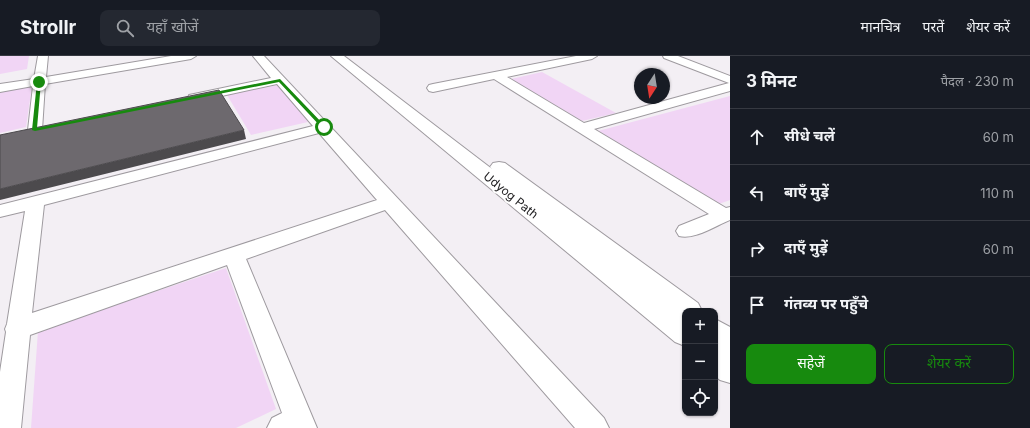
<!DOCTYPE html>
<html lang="hi">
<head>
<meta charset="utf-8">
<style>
  :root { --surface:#171b24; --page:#242831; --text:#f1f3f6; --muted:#9ea1a6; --line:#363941; --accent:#178a0e }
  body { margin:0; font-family:Inter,"Noto Sans Devanagari",sans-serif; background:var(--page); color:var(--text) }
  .controls { position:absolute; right:12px; bottom:12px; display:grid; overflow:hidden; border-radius:8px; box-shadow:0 1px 3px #0004 }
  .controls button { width:36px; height:36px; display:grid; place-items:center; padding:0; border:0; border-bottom:1px solid var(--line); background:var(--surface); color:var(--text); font:20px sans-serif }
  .compass { position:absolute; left:634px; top:12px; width:36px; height:36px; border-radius:50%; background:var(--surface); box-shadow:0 1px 3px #0004; rotate:192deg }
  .stop { position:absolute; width:12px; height:12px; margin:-9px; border:3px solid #178a0e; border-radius:50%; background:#fff }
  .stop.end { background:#178a0e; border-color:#fff; box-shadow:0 1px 4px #0008 }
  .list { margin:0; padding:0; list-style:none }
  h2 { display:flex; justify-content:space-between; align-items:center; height:52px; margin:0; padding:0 16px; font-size:17px }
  h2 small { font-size:13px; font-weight:400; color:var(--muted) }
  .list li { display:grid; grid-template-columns:26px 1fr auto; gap:12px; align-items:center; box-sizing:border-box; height:56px; padding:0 16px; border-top:1px solid var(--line) }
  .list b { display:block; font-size:15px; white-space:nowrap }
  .list em { font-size:13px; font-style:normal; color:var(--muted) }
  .actions { display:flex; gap:8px; padding:12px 16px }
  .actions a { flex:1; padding:9px 0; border:1px solid var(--accent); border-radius:8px; text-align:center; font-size:14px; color:var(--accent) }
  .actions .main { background:var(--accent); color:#fff }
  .icon { flex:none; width:22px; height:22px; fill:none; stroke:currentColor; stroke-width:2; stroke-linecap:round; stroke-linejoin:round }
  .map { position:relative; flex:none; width:730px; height:372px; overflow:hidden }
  header { display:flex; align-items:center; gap:24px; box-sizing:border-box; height:56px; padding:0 20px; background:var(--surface); border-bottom:1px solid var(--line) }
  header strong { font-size:19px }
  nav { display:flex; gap:22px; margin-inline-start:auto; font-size:14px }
  .search { width:280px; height:36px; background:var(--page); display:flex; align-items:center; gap:10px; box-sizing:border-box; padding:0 14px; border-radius:8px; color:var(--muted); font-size:15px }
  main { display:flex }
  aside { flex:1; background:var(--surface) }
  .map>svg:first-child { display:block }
  .green { fill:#f1d5f5 }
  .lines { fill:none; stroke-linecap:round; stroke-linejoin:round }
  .minor-casing { stroke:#9e9a9f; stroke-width:2 }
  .secondary-casing { stroke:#9e9a9f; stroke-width:2 }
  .minor { fill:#fff; fill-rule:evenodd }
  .secondary { fill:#fff; fill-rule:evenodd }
  .shaded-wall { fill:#4c4a4d }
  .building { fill:#6d696e; stroke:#4c4a4d }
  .route { fill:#178a0e }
  .labels { text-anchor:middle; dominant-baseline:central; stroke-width:4; stroke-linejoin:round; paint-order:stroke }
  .street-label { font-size:12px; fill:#232224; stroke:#fff }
</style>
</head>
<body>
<header>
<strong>Strollr</strong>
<div class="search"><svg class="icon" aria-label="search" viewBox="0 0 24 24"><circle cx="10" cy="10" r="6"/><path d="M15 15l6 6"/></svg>यहाँ खोजें</div>
<nav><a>मानचित्र</a><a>परतें</a><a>शेयर करें</a></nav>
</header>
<main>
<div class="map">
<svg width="730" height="372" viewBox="0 0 730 372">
  <rect width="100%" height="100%" fill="#f3eff4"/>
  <path class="green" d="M0,0h29l-2,13 -27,5z
    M542,16l74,41 -34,8 -71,-42z
    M278,29l30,37 -57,13 -24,-40z
    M32,30l-6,41 -26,6v-42z
    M730,40v104l-11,4 -121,-73z
    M226,212l50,141 -40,19h-205l7,-97z"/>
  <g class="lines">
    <g class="minor-casing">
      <path id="minor" d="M38,0h10l-2,21 125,-21h25l-5,3 -146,25 -3,46 -2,3 -5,1 -5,-1 -2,-3 5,-44 -33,6v-8l34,-5z
        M253,0h11l340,362 5,10h-34l-190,-218 -139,49 71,169h-50l5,-10 10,-5 -55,-148 -197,70 -9,93h-21v-56l6,-40 -1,-3 2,-5 18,-113 -25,6v-12l313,-79 -36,-42 -83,18 -5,-1 -1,-3 1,-3 5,-1 77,-16zM319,77l58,67 -345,113 12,-108z
        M576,0h21l-5,3 -85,18 77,46 145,-40 -65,-25 -1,-2h15l52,20v15l-136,38 132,79 4,-1v13c-15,6 -35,20 -51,16l-3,-5 3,-5 30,-12 -215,-135 -61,13 -4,-1 -2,-3 2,-3 4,-1z"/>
    </g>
    <g class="secondary-casing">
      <path id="secondary" d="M331,0h13l148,113 -2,-2 3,-4 6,-1 6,1 193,140 4,8h-17v35l-10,-4z
        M715,263l15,8v56l-10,-3 -5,-4z"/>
    </g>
    <use href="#minor" class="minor"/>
    <use href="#secondary" class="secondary"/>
  </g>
  <path class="shaded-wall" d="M244,74l2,9 -246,61v-11z"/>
  <path class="building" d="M219,34l25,40 -244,59v-54z"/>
  <path class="route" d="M280,23l45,47v2h-3l-43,-46 -244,49 -3,-1 5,-48 2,-1 2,1 -4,46z"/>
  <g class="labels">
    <g class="street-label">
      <text transform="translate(511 139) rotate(39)">Udyog Path</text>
    </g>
  </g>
</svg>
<div class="controls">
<button>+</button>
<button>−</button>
<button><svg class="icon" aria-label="locate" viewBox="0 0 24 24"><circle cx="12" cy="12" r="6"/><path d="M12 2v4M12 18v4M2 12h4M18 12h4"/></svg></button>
</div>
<svg class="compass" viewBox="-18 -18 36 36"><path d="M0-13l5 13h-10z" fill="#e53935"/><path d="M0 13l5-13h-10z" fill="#9ea1a6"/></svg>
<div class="stop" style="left:324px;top:71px"></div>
<div class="stop end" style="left:39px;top:26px"></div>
</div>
<aside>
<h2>3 मिनट<small>पैदल · 230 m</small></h2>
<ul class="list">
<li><svg class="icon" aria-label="ahead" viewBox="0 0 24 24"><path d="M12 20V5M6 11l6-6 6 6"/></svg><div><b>सीधे चलें</b></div><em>60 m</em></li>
<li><svg class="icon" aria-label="left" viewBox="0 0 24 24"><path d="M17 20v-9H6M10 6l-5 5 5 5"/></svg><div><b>बाएँ मुड़ें</b></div><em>110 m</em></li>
<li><svg class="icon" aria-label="right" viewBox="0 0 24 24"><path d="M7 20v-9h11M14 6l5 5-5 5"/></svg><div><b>दाएँ मुड़ें</b></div><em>60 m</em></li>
<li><svg class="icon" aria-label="arrive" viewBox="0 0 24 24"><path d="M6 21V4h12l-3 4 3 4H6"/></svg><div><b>गंतव्य पर पहुँचे</b></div></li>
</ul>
<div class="actions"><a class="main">सहेजें</a><a>शेयर करें</a></div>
</aside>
</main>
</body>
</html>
